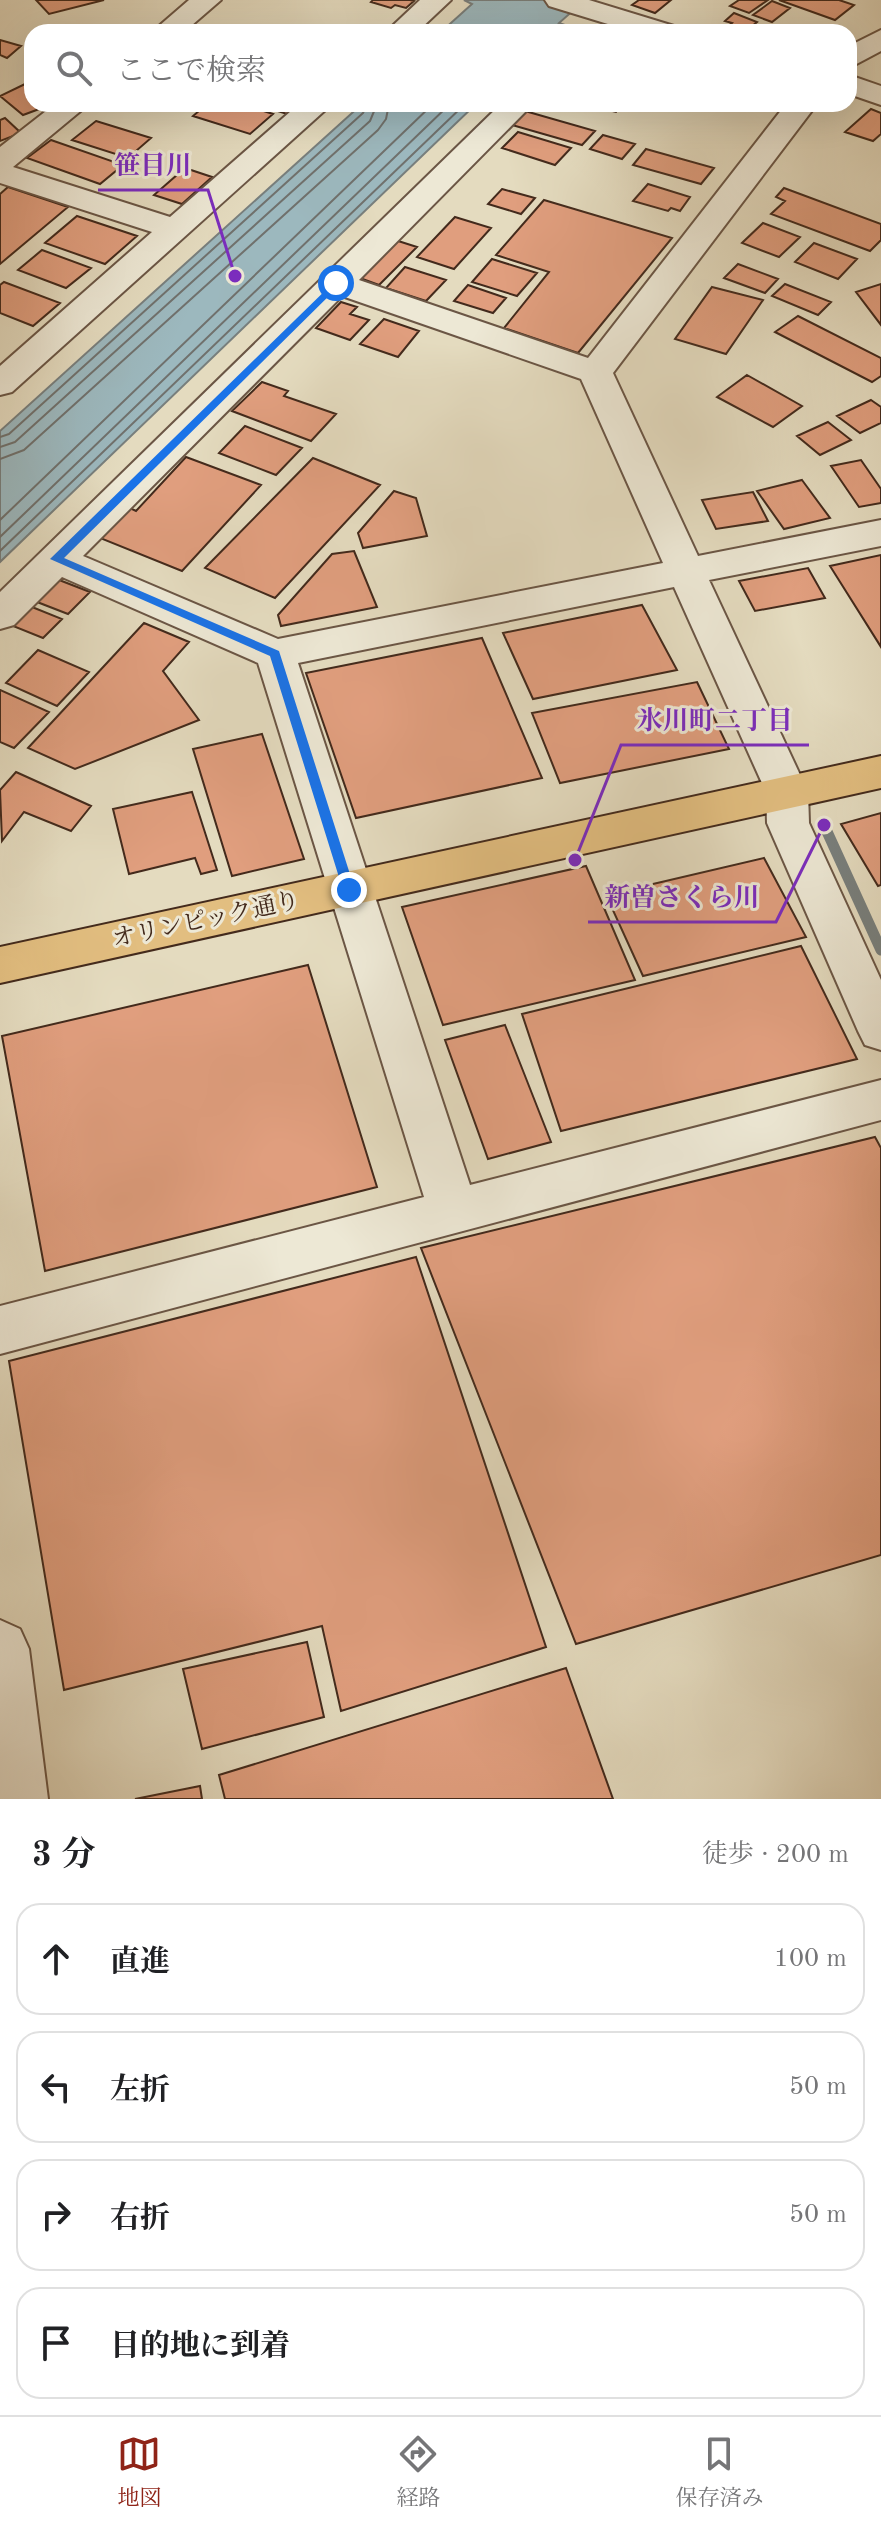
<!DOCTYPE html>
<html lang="ja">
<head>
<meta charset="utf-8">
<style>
  :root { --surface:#fff; --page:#f2f2f2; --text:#202124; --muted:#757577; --line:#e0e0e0; --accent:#8f2418 }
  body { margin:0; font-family:"Old Standard TT","Noto Serif JP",serif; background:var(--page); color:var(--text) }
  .stop { position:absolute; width:24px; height:24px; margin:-18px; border:6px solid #1a73e8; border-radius:50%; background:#fff }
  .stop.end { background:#1a73e8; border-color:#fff; box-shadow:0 2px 8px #0008 }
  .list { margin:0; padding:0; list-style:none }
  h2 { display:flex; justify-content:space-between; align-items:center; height:104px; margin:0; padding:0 32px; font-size:34px }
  h2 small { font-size:26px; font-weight:400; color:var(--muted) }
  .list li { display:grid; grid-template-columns:52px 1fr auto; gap:24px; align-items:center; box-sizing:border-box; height:112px; margin:0 16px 16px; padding:0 16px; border:2px solid var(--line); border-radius:24px }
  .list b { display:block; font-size:30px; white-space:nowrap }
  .list em { font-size:26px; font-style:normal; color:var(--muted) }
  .icon { flex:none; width:44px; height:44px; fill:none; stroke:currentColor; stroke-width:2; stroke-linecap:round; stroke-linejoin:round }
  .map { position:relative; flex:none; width:881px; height:1799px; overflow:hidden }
  .search { position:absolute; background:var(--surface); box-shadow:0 8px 32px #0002; left:24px; right:24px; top:24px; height:88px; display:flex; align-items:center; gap:20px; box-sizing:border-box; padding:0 28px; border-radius:24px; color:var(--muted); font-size:30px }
  .sheet { height:616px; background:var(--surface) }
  nav { display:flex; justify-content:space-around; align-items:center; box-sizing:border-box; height:112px; border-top:2px solid var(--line); background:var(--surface); font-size:22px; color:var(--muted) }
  nav a { display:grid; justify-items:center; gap:4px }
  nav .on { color:var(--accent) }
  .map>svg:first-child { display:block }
  .water { fill:#9cb8be; stroke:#787f7d; stroke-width:2 }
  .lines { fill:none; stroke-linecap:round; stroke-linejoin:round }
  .shore { stroke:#70716d; stroke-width:2 }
  .stream { stroke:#787f7d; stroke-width:11 }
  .building { fill:#e09e7e; stroke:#432a1c; stroke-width:2 }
  .minor-casing { stroke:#6b5645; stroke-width:4 }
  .major-casing { stroke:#432a1c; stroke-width:4 }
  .minor { fill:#ede8d5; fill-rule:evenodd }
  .major { fill:#e2be80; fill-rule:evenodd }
  .route { fill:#1a73e8 }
  .labels { text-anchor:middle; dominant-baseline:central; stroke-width:6; stroke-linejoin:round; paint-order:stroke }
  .street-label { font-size:24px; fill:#432a1c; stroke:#ede8d5 }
  .leader { fill:none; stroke:#7b2cbf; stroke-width:3 }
  .callout-dot { fill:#7b2cbf; stroke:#ede8d5; stroke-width:3 }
  .callout-label { font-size:26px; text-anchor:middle; font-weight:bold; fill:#7b2cbf; stroke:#ede8d5; stroke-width:6; stroke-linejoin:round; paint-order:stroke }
</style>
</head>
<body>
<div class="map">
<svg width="881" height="1799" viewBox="0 0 881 1799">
  <rect width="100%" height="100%" fill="#e4dbbf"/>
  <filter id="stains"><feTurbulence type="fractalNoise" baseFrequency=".0025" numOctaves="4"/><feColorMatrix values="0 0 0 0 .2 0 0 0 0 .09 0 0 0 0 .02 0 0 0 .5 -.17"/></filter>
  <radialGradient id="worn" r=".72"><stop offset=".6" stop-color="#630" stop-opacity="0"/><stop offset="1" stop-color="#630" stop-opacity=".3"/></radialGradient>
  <path class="water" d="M464,0h121l-26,23 9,3 -2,3 -10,-3 -6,6h-109l31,-28z
    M362,104h114l-476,458v-131z"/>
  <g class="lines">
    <path class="shore" d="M0,437l9,-3 354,-321 4,-9
      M0,447l15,-5 355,-321 7,-17
      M0,459l24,-9 354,-320 8,-11 3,-15
      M0,520l433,-416
      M0,537l450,-433
      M0,551l465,-447"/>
    <path class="stream" d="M824,825l57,125"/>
  </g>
  <path class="building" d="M36,0h68l-55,14z
    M373,0h37l4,1 -8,7 -11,-3 -4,3 -20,-6z
    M639,0h32l-16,13 -23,-8z
    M739,0h29l-19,13 -19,-7z
    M779,0h60l15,5 -19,15z
    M772,1l18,7 -18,14 -19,-7z
    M734,13l23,9 -12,10h-23l10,-9 -7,-2z
    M0,40l21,6 -14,12 -7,-3z
    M25,84l7,6v14l18,1 -27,10 -23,-19z
    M207,104h35l31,10 -23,20 -57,-18z
    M255,104h44l-12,10z
    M582,104h40l-6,8z
    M871,109l10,4v21l-8,7 -28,-9z
    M525,111l70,20 -13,14 -70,-20z
    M5,118l16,15 -21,8v-21z
    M96,121l55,17 -23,20 -56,-18z
    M518,132l53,16 -16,17 -53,-17z
    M603,135l32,9 -13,15 -32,-10z
    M51,140l72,25 -23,19 -73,-26z
    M646,149l68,19 -13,16 -68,-19z
    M185,168l27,9 -30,27 -28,-9z
    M648,184l42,13 -10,14 -9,-3 -3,3 -35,-10z
    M8,187l60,20 -68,57v-70z
    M784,188l97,36v16l-11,11 -99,-37 14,-13 -9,-4z
    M502,189l33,9 -14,16 -33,-10z
    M544,200l128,38 -94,115 -74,-25 45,-56 -53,-17z
    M77,216l60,20 -32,28 -60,-21z
    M455,217l36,11 -37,41 -37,-12z
    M763,223l37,14 -21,20 -37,-14z
    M395,240l22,7 -38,38 -22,-8z
    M814,243l43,16 -19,20 -43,-17z
    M42,250l49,18 -25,20 -48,-18z
    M492,259l45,14 -20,23 -45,-14z
    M738,264l40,15 -13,14 -41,-15z
    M405,267l41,13 -20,21 -40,-13z
    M4,282l56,21 -27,23 -33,-13v-28z
    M785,284l46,18 -13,13 -46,-19z
    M881,284v41l-25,-33z
    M468,285l38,13 -13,15 -39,-12z
    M712,287l51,13 -37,54 -51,-15z
    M341,302l16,5 -7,7 19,6 -19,20 -34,-12z
    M798,316l83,42v18l-9,6 -97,-50z
    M384,319l35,12 -21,26 -38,-13z
    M747,375l55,31 -29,21 -56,-30z
    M262,382l26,9 -4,5 52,18 -25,27 -79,-30z
    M871,400l10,7v16l-21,10 -23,-17z
    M828,422l23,18 -31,15 -23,-19z
    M245,426l57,22 -26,27 -57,-22z
    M186,457l75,28 -79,86 -82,-33 30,-30 6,3z
    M313,458l67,27 -105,113 -70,-30z
    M861,460l20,29v14l-22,4 -28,-41z
    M802,480l28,38 -46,11 -27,-38z
    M394,491l22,7 11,38 -64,12 -5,-15z
    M753,492l15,29 -52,8 -14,-29z
    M354,551l23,56 -96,19 -3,-11 54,-61z
    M881,555v92l-51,-81z
    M808,568l17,30 -70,13 -16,-30z
    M54,578l36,14 -22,22 -36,-14z
    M27,605l35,14 -19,19 -35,-14z
    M642,605l35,65 -144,29 -30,-66z
    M144,623l45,19 -26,29 36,49 -124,49 -47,-21z
    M482,638l60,140 -186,40 -50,-145z
    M38,650l51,22 -32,34 -51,-23z
    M697,682l32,67 -169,34 -28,-70z
    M0,690l49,22 -35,36 -14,-6z
    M262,734l42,125 -72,17 -39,-127z
    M16,772l75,34 -20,25 -47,-19 -22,29 -2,-51z
    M192,792l25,78 -16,4 -6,-16 -66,16 -16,-65z
    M881,813v72l-3,1 -37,-62z
    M764,858l42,79 -163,39 -37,-81z
    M586,866l49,114 -192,45 -41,-118z
    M801,946l56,113 -296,72 -39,-117z
    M308,965l69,222 -332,84 -43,-235z
    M505,1025l46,117 -63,17 -43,-119z
    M875,1137l6,11v407l-305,89 -155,-396z
    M416,1257l130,390 -205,64 -19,-85 -258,64 -55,-329z
    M307,1642l17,75 -122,32 -19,-80z
    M566,1668l47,131h-388l-6,-24z
    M200,1786l2,13h-67z"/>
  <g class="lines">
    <g class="minor-casing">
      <path id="minor" d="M189,0h32l-37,32h-32z
        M420,0h31l-34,32h-31z
        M545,0h44l85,26 4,6h-44l-85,-26z
        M881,30v21l-32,17v-22z
        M849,75l32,11v19l-32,-11z
        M55,104h34l-76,63 157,50 129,-113h33l-320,288 -12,3v-29l152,-134 -152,-49v-36z
        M501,104h32l-174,176 229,78 198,-254h31l-204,269 85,183 183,-36v26l-172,34 99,212 1,31 72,157v70l-16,-5 -7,-14 -91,-208 -1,-31 -92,-205 -376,76 172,522 411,-105v40l-881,234v-48l424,-109 -166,-534 -196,-86 -48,48 -14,4v-37zM342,296l239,83 82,184 -385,76 -195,-83z
        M0,1620l20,9 9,20 19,150h-48z"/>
    </g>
    <g class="major-casing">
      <path id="major" d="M881,756v32l-881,195v-36z"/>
    </g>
    <use href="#minor" class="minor"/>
    <use href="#major" class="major"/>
  </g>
  <path class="route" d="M336,280l4,5 -276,273 215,93 76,239 -6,5 -6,-5 -73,-234 -220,-97z"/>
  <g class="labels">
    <g class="street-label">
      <text transform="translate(206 921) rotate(-12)">オリンピック通り</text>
    </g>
  </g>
  <path class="leader" d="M235 276L208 190H98M575 860L621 745H809M824 825L776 922H588"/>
  <g class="callout-dot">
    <circle cx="235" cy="276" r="8"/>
    <circle cx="575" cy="860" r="8"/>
    <circle cx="824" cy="825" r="8"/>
  </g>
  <g class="callout-label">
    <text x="153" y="174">笹目川</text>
    <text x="715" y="729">氷川町二丁目</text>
    <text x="682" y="906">新曽さくら川</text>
  </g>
  <rect width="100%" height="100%" filter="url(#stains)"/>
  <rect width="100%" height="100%" fill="url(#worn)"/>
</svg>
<div class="stop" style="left:336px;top:283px"></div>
<div class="stop end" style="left:349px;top:890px"></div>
<div class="search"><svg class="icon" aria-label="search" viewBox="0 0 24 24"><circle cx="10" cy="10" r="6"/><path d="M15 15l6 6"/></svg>ここで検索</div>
</div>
<section class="sheet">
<h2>3 分<small>徒歩 · 200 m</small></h2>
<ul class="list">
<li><svg class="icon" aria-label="ahead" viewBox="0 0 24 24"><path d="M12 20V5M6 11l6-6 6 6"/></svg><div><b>直進</b></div><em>100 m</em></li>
<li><svg class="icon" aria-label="left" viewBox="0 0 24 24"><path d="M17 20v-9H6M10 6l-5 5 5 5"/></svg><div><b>左折</b></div><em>50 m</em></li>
<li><svg class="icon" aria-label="right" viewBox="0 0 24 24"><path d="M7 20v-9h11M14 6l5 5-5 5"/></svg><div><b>右折</b></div><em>50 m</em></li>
<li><svg class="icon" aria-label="arrive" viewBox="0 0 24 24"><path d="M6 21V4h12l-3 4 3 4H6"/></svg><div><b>目的地に到着</b></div></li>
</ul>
</section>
<nav>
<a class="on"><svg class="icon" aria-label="map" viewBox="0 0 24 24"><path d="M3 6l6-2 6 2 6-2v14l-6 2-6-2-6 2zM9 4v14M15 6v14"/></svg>地図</a>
<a><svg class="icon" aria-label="directions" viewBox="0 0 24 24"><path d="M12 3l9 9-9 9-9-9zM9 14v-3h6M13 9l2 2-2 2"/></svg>経路</a>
<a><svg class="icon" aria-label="saved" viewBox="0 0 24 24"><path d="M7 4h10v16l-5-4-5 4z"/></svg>保存済み</a>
</nav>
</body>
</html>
